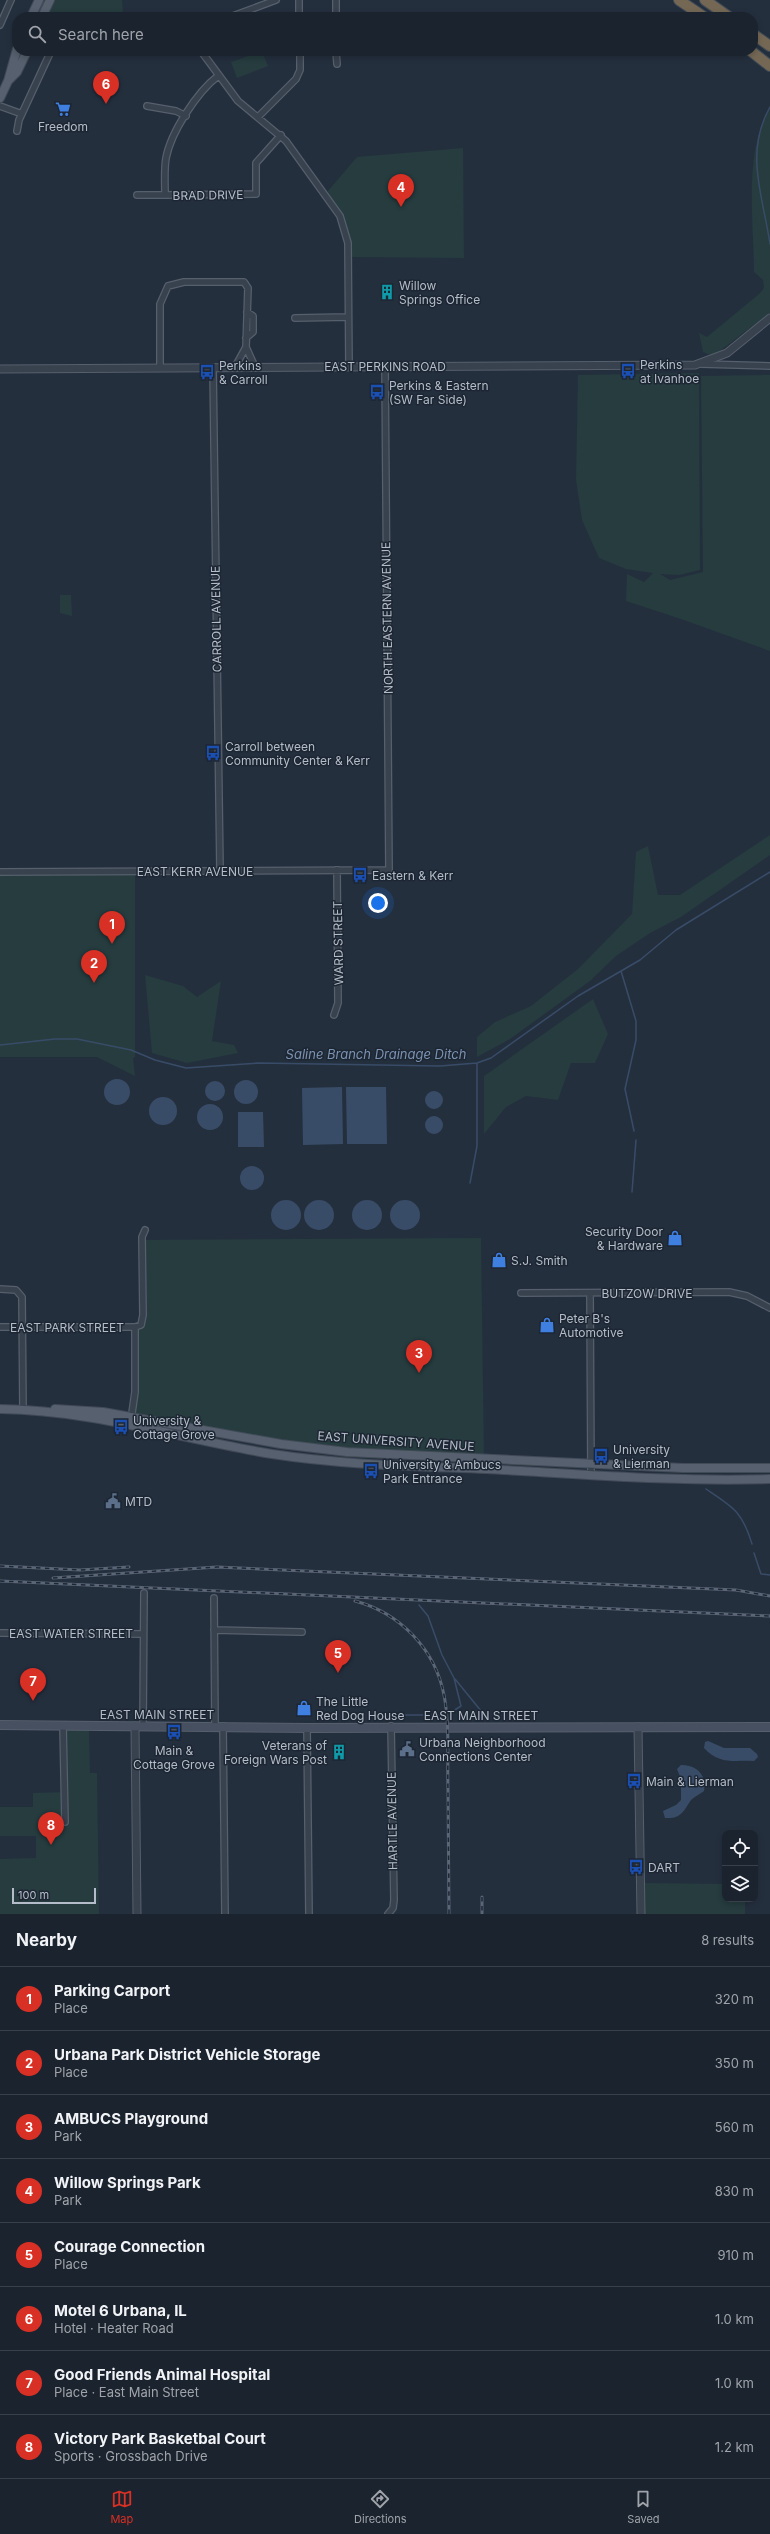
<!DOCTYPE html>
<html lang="en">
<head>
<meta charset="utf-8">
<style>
  :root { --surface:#1b232e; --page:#282f3a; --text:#f1f3f6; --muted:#a0a4aa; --line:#39404a; --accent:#d93025 }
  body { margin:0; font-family:Inter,sans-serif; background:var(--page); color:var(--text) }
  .controls { position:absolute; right:12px; bottom:12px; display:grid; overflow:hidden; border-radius:8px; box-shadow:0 2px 6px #0003 }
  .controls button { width:36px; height:36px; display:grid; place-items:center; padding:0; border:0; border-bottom:1px solid var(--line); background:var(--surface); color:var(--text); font:20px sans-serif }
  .scale { position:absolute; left:12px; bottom:10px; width:84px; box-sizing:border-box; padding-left:4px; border:2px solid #b4bcc9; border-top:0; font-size:11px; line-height:14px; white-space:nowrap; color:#b4bcc9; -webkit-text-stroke:3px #1d2633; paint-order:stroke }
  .you { position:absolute; left:378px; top:903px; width:14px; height:14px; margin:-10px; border:3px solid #fff; border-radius:50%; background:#1a73e8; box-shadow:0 0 0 6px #1a73e833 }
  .badge { display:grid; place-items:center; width:26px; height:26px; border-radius:50%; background:var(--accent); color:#fff; font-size:13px; font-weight:700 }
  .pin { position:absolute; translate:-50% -33px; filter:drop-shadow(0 1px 2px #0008) }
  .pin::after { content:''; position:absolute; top:21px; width:14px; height:12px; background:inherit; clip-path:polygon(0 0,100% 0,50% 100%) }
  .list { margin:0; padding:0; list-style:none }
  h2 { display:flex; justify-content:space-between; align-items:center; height:52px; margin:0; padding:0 16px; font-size:17px }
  h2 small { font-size:13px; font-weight:400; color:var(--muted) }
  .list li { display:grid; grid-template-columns:26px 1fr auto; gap:12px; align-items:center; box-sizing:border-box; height:64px; padding:0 16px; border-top:1px solid var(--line) }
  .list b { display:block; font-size:15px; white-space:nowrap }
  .list p { margin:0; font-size:13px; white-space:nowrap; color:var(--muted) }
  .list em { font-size:13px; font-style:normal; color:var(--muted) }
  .icon { flex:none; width:22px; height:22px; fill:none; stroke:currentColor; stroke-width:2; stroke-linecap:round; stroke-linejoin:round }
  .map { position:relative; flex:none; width:770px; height:1914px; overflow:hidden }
  .search { position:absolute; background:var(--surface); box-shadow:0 2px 6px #0003; left:12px; right:12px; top:12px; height:44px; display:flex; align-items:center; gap:10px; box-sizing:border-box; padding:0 14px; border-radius:16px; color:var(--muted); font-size:15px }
  .sheet { height:564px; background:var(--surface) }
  nav { display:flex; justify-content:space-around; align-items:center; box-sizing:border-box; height:56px; border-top:1px solid var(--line); background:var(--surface); font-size:11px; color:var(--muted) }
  nav a { display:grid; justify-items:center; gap:2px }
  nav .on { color:var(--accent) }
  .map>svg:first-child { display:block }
  .green { fill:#263c3f }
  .water { fill:#394c67 }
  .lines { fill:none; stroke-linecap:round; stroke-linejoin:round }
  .stream { stroke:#394c67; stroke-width:1.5 }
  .minor-casing { stroke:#565f6c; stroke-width:8 }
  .tertiary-casing { stroke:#565f6c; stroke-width:9 }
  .secondary-casing { stroke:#565f6c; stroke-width:10 }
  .primary-casing { stroke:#414a57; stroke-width:10 }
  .motorway-casing { stroke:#434c59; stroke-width:12 }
  .minor { stroke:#38414e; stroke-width:5.5 }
  .tertiary { stroke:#38414e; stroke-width:7 }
  .secondary { stroke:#465061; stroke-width:8 }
  .primary { stroke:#56606e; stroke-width:8 }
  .motorway { stroke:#746855; stroke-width:10 }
  .rail-casing { stroke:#5a6575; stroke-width:3 }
  .rail { stroke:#1d2633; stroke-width:1.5; stroke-dasharray:4.5; stroke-linecap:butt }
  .labels { text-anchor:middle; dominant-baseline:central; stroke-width:3; stroke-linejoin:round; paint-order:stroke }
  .poi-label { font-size:12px; fill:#b4bcc9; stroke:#1d2633; text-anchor:start }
  .street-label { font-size:12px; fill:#b4bcc9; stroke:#1d2633 }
  .water-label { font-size:13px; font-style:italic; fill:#7c92b1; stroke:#1d2633 }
</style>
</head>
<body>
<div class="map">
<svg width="770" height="1914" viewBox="0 0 770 1914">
  <rect width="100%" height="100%" fill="#242f3e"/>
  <path class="green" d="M53,0h69l1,13 -77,3z
    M262,51l6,15 -31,12 -6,-16z
    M770,109v204l-57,43 -10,-4 -4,-19 8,4 52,-43 5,-6 -1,-8 -9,-8c0,-47 -11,-123 16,-163z
    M463,148l1,110 -113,-1 -2,-21 -7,-22 -15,-22 30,-35z
    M699,373l1,197 -21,5 -19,-1 10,6 33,-8 -2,-196 69,-1v276l-92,-33 -52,-17 1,-27 17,8 9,-9 -27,-4 -27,-11 -17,-38 -6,-40 2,-105z
    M60,595h11l1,21 -12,-3z
    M770,835v20l-89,62 -31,16 -34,23 -26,25 -80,58 -33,18v-20l18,-15 36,-16 47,-37 54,-55 4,-62 12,-6 10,49h22z
    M135,871v186l-2,1 2,18 -38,-19h-97v-185z
    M145,975l38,11 14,11 24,-16 -9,60 22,4 4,8 -51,10 -35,-10z
    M593,999l15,35 -13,29h-24l-13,37 -32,-4 -20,11 -22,27v-58z
    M481,1238l3,221 -137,-7 -216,-35 4,-25v-65l6,-2 3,-85z
    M67,1730h22l1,43h7l2,141h-99v-55l36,-1v-22h-36v-29h33v-14l34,-1z
    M644,1883l81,1v15h20v15h-101z"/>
  <path class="water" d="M104 1092a13 13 0 1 1 26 0a13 13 0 1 1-26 0Z
    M234 1092a12 12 0 1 1 24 0a12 12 0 1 1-24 0Z
    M205 1091a10 10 0 1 1 20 0a10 10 0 1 1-20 0Z
    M342,1087l1,57 -40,1 -1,-57z
    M346,1087h40l1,57h-40z
    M425 1100a9 9 0 1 1 18 0a9 9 0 1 1-18 0Z
    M149 1111a14 14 0 1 1 28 0a14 14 0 1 1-28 0Z
    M197 1117a13 13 0 1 1 26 0a13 13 0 1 1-26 0Z
    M238,1112h25l1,35h-26z
    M425 1125a9 9 0 1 1 18 0a9 9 0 1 1-18 0Z
    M240 1178a12 12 0 1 1 24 0a12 12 0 1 1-24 0Z
    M390 1215a15 15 0 1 1 30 0a15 15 0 1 1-30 0Z
    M352 1215a15 15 0 1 1 30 0a15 15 0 1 1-30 0Z
    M271 1215a15 15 0 1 1 30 0a15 15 0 1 1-30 0Z
    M304 1215a15 15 0 1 1 30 0a15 15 0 1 1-30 0Z
    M708,1741l16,7h26l7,6 1,3 -4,4c-21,-1 -34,4 -50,-13l1,-6z
    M681,1765c16,0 26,10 23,26 -4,3 -10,6 -13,9 -8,12 -10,19 -26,18l-2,-7 13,-6 5,-5v-21l-4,-10z"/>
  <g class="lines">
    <path class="stream" d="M770,107c-26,46 -7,89 0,137
      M621,971l15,50v19l-11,49 9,42
      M0,1045l55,-6h22l54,11 24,10 31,8 73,-5 181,3 37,-3 14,-5 87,-62 62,-36 36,-30 94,-58
      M470,1183l7,-37v-83
      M632,1192l4,-52
      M706,1489c27,18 36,22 46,55
      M754,1553l7,21 9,1
      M419,1605l9,11 14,39 12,23 7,28 -11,7
      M455,1679l31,38
      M382,1718l9,-3h51"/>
    <g class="minor-casing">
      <path id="minor" d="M299,0v17
        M336,0v17
        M230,17l46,-17
        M0,25l11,-25
        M201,51l37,50 48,40 54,75 8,27 1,123
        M336,51l1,13
        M218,76c-21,16 -47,56 -52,82 -2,12 -1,25 -1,37l91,-1v-31l25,-28
        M0,106l22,8
        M147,106l29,5 10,5
        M258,117l38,-38 4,-9v-19
        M17,131l2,-11 32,-69
        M137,195h28
        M295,318l53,-1
        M246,338l7,-6v-16l-6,-4
        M246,347l9,20
        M701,364l69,2
        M213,367l7,503
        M160,368v-64l8,-18 16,-4h60l4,6 -2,59 -11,20
        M0,872l389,-2 -4,-504
        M334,1015l4,-12 -1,-133
        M0,1289l16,1 6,7 1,113
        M521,1293l208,-1 18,4 23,12
        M590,1293l1,182
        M0,1327h135l6,-2 2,-10 -1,-78 3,-7
        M131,1420l4,-28v-65
        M214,1598l1,128
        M214,1630l88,2
        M0,1633l143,1
        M63,1725l2,97
        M143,1726l1,-133
        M223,1726l2,188
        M307,1728l2,186
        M388,1914l5,-6 1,-8 -3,-174"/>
    </g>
    <g class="tertiary-casing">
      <path id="tertiary" d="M0,369l695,-4 32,-12 43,-35
        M135,1726l2,188
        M638,1727l3,187"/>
    </g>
    <g class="secondary-casing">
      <path id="secondary" d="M0,1725l307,3 463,-1"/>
    </g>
    <g class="primary-casing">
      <path id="primary" d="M31,17l8,-17
        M42,17l8,-17
        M8,81l9,-9 10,-21
        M0,98l8,-17 9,-32
        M0,1409c93,1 181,30 272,45 71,11 143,12 214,15 94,5 189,13 284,10
        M55,1409l48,3 178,32 66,8 336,16h87"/>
    </g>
    <g class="motorway-casing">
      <path id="motorway" d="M679,0l25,17
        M705,0l24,17
        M753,34l17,12
        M751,51l19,15"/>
    </g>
    <use href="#minor" class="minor"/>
    <use href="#tertiary" class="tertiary"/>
    <use href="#secondary" class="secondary"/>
    <use href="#primary" class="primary"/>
    <use href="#motorway" class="motorway"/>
    <g class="rail-casing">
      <path id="rail" d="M0,1566l80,4 49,-3
        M53,1578l164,-11 519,23 34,6
        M0,1581l770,35
        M355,1601c45,12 80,48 89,94 6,31 3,64 4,94 0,42 1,83 1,125
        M482,1897v17"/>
    </g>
    <use href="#rail" class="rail"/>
  </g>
  <defs>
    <g id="supermarket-bare" transform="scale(1.2)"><path d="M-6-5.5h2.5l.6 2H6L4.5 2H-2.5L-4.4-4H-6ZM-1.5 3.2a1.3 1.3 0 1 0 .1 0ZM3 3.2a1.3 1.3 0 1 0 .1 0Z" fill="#3f7fe0" stroke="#1d2633" stroke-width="2.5" paint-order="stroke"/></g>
    <g id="building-bare" transform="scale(1.2)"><path d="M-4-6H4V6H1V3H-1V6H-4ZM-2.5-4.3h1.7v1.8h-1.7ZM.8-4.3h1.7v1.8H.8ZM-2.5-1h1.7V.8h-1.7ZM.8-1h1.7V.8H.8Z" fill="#0f9aa8" stroke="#1d2633" stroke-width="2.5" paint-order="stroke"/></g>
    <g id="bus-bare" transform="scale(1.2)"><path d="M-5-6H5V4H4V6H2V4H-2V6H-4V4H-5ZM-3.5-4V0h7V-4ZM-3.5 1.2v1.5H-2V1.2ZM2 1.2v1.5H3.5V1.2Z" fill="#1a4fb4" stroke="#1d2633" stroke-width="2.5" paint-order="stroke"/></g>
    <g id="shop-bare" transform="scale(1.2)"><path d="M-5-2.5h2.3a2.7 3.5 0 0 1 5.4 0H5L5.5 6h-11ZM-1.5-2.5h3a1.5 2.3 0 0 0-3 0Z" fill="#3f7fe0" stroke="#1d2633" stroke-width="2.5" paint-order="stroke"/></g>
    <g id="civic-bare" transform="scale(1.2)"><path d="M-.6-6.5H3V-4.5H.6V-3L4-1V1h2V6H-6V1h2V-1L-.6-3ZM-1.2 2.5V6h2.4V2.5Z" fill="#5c6f8a" stroke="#1d2633" stroke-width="2.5" paint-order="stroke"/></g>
  </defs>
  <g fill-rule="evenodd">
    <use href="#supermarket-bare" x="63" y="109"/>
    <use href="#building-bare" x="387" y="292"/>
    <use href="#bus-bare" x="628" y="371"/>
    <use href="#bus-bare" x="207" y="372"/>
    <use href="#bus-bare" x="377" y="392"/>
    <use href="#bus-bare" x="213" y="753"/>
    <use href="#bus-bare" x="360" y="875"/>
    <use href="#shop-bare" x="675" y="1238"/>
    <use href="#shop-bare" x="499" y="1260"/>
    <use href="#shop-bare" x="547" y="1325"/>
    <use href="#bus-bare" x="121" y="1427"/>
    <use href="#bus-bare" x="601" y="1456"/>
    <use href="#bus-bare" x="371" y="1471"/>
    <use href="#civic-bare" x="113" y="1501"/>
    <use href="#shop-bare" x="304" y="1708"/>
    <use href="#bus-bare" x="174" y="1732"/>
    <use href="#civic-bare" x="407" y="1749"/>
    <use href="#building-bare" x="339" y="1752"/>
    <use href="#bus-bare" x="634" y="1781"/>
    <use href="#bus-bare" x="636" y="1867"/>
  </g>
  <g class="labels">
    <g class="poi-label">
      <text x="63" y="126" text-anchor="middle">Freedom</text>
      <text x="399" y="285">Willow<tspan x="399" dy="14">Springs Office</tspan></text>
      <text x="640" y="364">Perkins<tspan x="640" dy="14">at Ivanhoe</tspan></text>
      <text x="219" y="365">Perkins<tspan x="219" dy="14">&amp; Carroll</tspan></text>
      <text x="389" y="385">Perkins &amp; Eastern<tspan x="389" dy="14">(SW Far Side)</tspan></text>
      <text x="225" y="746">Carroll between<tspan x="225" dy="14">Community Center &amp; Kerr</tspan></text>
      <text x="372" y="875">Eastern &amp; Kerr</text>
      <text x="663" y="1231" text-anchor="end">Security Door<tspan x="663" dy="14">&amp; Hardware</tspan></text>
      <text x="511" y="1260">S.J. Smith</text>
      <text x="559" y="1318">Peter B's<tspan x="559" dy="14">Automotive</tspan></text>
      <text x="133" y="1420">University &amp;<tspan x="133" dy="14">Cottage Grove</tspan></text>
      <text x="613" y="1449">University<tspan x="613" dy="14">&amp; Lierman</tspan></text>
      <text x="383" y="1464">University &amp; Ambucs<tspan x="383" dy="14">Park Entrance</tspan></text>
      <text x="125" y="1501">MTD</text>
      <text x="316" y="1701">The Little<tspan x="316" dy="14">Red Dog House</tspan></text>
      <text x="419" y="1742">Urbana Neighborhood<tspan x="419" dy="14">Connections Center</tspan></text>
      <text x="327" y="1745" text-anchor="end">Veterans of<tspan x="327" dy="14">Foreign Wars Post</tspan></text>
      <text x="174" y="1750" text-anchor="middle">Main &amp;<tspan x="174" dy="14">Cottage Grove</tspan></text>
      <text x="646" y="1781">Main &amp; Lierman</text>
      <text x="648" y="1867">DART</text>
    </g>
    <g class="street-label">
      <text transform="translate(208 195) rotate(-1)">BRAD DRIVE</text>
      <text x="385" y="366">EAST PERKINS ROAD</text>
      <text transform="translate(387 618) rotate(-91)">NORTH EASTERN AVENUE</text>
      <text transform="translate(216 619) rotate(-91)">CARROLL AVENUE</text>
      <text x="195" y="871">EAST KERR AVENUE</text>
      <text transform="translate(338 943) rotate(-91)">WARD STREET</text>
      <text x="647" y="1293">BUTZOW DRIVE</text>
      <text x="67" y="1327">EAST PARK STREET</text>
      <text transform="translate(396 1441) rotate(4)">EAST UNIVERSITY AVENUE</text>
      <text x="71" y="1633">EAST WATER STREET</text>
      <text x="157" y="1714">EAST MAIN STREET</text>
      <text x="481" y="1715">EAST MAIN STREET</text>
      <text transform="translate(392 1821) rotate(-91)">HARTLE AVENUE</text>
    </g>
    <g class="water-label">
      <text x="376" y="1054">Saline Branch Drainage Ditch</text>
    </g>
  </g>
</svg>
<div class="controls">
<button><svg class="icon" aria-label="locate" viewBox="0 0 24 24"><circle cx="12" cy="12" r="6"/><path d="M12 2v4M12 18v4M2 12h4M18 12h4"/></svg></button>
<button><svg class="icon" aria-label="layers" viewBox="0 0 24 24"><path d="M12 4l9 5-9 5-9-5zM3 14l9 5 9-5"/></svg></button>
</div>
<div class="scale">100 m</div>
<div class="you"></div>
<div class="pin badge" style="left:112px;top:944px">1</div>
<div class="pin badge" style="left:94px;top:983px">2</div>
<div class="pin badge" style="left:419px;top:1373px">3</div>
<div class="pin badge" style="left:401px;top:207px">4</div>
<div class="pin badge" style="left:338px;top:1673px">5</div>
<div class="pin badge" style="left:106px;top:104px">6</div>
<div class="pin badge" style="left:33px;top:1701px">7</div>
<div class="pin badge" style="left:51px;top:1845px">8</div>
<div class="search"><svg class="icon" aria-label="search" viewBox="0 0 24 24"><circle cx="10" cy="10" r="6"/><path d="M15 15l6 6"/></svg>Search here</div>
</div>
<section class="sheet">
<h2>Nearby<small>8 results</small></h2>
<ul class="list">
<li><span class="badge">1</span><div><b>Parking Carport</b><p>Place</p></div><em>320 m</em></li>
<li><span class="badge">2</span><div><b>Urbana Park District Vehicle Storage</b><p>Place</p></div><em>350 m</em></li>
<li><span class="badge">3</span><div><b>AMBUCS Playground</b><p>Park</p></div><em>560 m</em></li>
<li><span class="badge">4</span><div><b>Willow Springs Park</b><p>Park</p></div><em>830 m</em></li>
<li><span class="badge">5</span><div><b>Courage Connection</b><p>Place</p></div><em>910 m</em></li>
<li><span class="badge">6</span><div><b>Motel 6 Urbana, IL</b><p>Hotel · Heater Road</p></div><em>1.0 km</em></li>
<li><span class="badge">7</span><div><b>Good Friends Animal Hospital</b><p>Place · East Main Street</p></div><em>1.0 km</em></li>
<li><span class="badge">8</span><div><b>Victory Park Basketbal Court</b><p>Sports · Grossbach Drive</p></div><em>1.2 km</em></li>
</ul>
</section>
<nav>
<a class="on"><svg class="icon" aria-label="map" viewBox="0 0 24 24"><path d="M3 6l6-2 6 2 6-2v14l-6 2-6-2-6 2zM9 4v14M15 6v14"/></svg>Map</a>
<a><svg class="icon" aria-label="directions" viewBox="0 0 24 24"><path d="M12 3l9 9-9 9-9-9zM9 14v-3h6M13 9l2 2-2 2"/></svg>Directions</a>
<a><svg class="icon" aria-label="saved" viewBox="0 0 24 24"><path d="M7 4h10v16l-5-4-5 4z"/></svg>Saved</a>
</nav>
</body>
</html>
